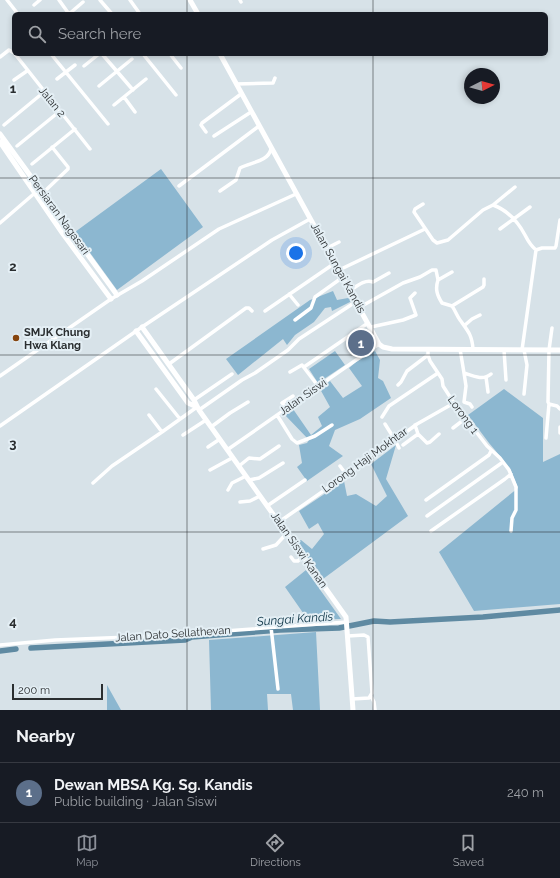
<!DOCTYPE html>
<html lang="en">
<head>
<meta charset="utf-8">
<style>
  :root { --surface:#171b24; --page:#242831; --text:#f1f3f6; --muted:#9ea1a6; --line:#363941; --accent:#8c9099 }
  body { margin:0; font-family:Raleway,sans-serif; background:var(--page); color:var(--text) }
  .compass { position:absolute; left:464px; top:68px; width:36px; height:36px; border-radius:50%; background:var(--surface); box-shadow:0 2px 6px #0003; rotate:84deg }
  .scale { position:absolute; left:12px; bottom:10px; width:91px; box-sizing:border-box; padding-left:4px; border:2px solid #2a2e30; border-top:0; font-size:11px; line-height:14px; white-space:nowrap; color:#2a2e30; -webkit-text-stroke:3px #e4eff5; paint-order:stroke }
  .you { position:absolute; left:296px; top:253px; width:14px; height:14px; margin:-10px; border:3px solid #fff; border-radius:50%; background:#1a73e8; box-shadow:0 0 0 6px #1a73e833 }
  .badge { display:grid; place-items:center; width:26px; height:26px; border-radius:50%; background:var(--accent); color:#fff; font-size:13px; font-weight:700 }
  .pin { position:absolute; translate:-50% -50%; border:2px solid #fff; box-shadow:0 1px 4px #0006 }
  .list { margin:0; padding:0; list-style:none }
  h2 { display:flex; justify-content:space-between; align-items:center; height:52px; margin:0; padding:0 16px; font-size:17px }
  h2 small { font-size:13px; font-weight:400; color:var(--muted) }
  .list li { display:grid; grid-template-columns:26px 1fr auto; gap:12px; align-items:center; box-sizing:border-box; height:60px; padding:0 16px; border-top:1px solid var(--line) }
  .list b { display:block; font-size:15px; white-space:nowrap }
  .list p { margin:0; font-size:13px; white-space:nowrap; color:var(--muted) }
  .list em { font-size:13px; font-style:normal; color:var(--muted) }
  .icon { flex:none; width:22px; height:22px; fill:none; stroke:currentColor; stroke-width:2; stroke-linecap:round; stroke-linejoin:round }
  .map { position:relative; flex:none; width:560px; height:710px; overflow:hidden }
  .search { position:absolute; background:var(--surface); box-shadow:0 2px 6px #0003; left:12px; right:12px; top:12px; height:44px; display:flex; align-items:center; gap:10px; box-sizing:border-box; padding:0 14px; border-radius:6px; color:var(--muted); font-size:15px }
  .sheet { height:112px; background:var(--surface) }
  nav { display:flex; justify-content:space-around; align-items:center; box-sizing:border-box; height:56px; border-top:1px solid var(--line); background:var(--surface); font-size:11px; color:var(--muted) }
  nav a { display:grid; justify-items:center; gap:2px }
  nav .on { color:var(--accent) }
  .map>svg:first-child { display:block }
  .green { fill:#8cb7d0 }
  .lines { fill:none; stroke-linecap:round; stroke-linejoin:round }
  .river { stroke:#5f8aa2; stroke-width:5.5 }
  .street { stroke:#fff; stroke-width:3.5 }
  .secondary { stroke:#fff; stroke-width:5 }
  .grid { fill:none; stroke:#2a2e30; stroke-width:1; stroke-opacity:0.55 }
  .poi-dot { fill:#85440e; stroke:#e4eff5; stroke-width:1.5 }
  .labels { text-anchor:middle; dominant-baseline:central; stroke-width:4; stroke-linejoin:round; paint-order:stroke }
  .street-label { font-size:11px; fill:#2a2e30; stroke:#e4eff5 }
  .poi-label { font-size:11px; font-weight:bold; fill:#2a2e30; stroke:#e4eff5; text-anchor:start }
  .water-label { font-size:12px; font-style:italic; fill:#093042; stroke:#e4eff5 }
  .grid-label { font-size:13px; text-anchor:middle; font-weight:bold; fill:#2a2e30; stroke:#e4eff5; stroke-width:4; stroke-linejoin:round; paint-order:stroke }
</style>
</head>
<body>
<div class="map">
<svg width="560" height="710" viewBox="0 0 560 710">
  <rect width="100%" height="100%" fill="#d7e2e8"/>
  <path class="green" d="M161,169l42,58 -86,63 -42,-58z
    M333,291l4,9 11,-2 4,3 -20,10 -1,-4 -6,1 -11,14 -19,13 -8,10 -4,-6 -45,36 -12,-16 84,-59z
    M335,351l10,14 -27,18 -9,-14z
    M375,351l5,9 -2,18 5,3 8,17 -31,21 -25,11 -6,16 14,10 -36,25 -10,-14 5,-4 -3,-18 8,-2 2,-3 -25,-26 9,-5 18,26 11,-9 -4,-9 12,-10 -10,-18 10,-8 13,17 19,-12 -13,-18 7,-6z
    M504,389l39,29v44l17,-8v150l-86,7 -35,-59 79,-64 -8,-20 -21,-25 -21,-28z
    M396,445l-10,34 22,37 -85,63 -27,-38 5,-1 11,9 12,-15 -6,-11 -9,6 -10,-18 45,-30 3,15 9,-2 20,12 11,-10 -16,-32z
    M306,570l35,49 -33,1 -23,-33z
    M316,632l4,78h-27l-2,-16h-24l1,16h-57l-2,-70z
    M107,685l14,25h-14z"/>
  <g class="lines">
    <path class="river" d="M31,648l154,-8 7,-3 88,-7 59,-2 35,-7 16,1 93,-5 77,-7
      M0,651l16,-2"/>
    <path class="street" d="M7,0l11,14
      M59,0l10,14
      M100,0l12,14
      M130,0l10,14
      M240,0l1,2
      M34,5l6,-5
      M69,14l14,-12
      M15,54l75,95
      M51,54l57,70
      M102,54l31,36
      M143,54l33,41
      M170,54l11,14
      M0,57l9,-7 5,3
      M84,66l15,-12
      M57,79l18,-14
      M14,80l13,-9
      M236,84l37,-1 2,-5
      M99,86l33,-27
      M124,97l11,15
      M114,105l32,-26
      M4,125l40,-33
      M206,132l-5,-7 1,-2 39,-29
      M214,136l37,-24
      M17,146l43,-35
      M32,164l43,-35
      M179,186l80,-60
      M47,189l21,-20v-2l-16,-20
      M220,191l16,-11 4,-12c11,-6 28,-6 31,-19
      M423,204l-8,5 -1,3 19,28 4,3 11,-3 35,-30 10,-5 22,-18
      M493,205c14,5 25,17 32,30 3,6 5,10 11,15
      M0,223l36,-31
      M500,229l30,-22
      M327,248l12,-6
      M339,270l86,-41
      M452,272l-14,8c-3,9 -1,15 4,23l10,3c3,4 5,10 8,14 8,11 12,15 13,29
      M351,290c6,-4 14,-11 22,-8l16,-9
      M289,294l9,11
      M452,306l31,-19 1,-2v-6
      M360,307l43,-24 17,-6 12,-7h4l2,10
      M265,311l70,-48
      M295,320l16,-12 4,-11 28,-20
      M465,325l7,-6 8,-4
      M371,327l32,-7 13,-5 -6,-17 5,-5
      M552,328l-3,22 -1,52 1,2 8,2 3,3
      M428,349v6l2,6 12,18 1,7 11,17 33,43 13,12 9,12 7,17v23l-4,8 -1,13
      M460,349l4,24c9,3 19,8 27,1
      M504,350l2,30
      M522,350l14,-100 6,-2h13l1,-2 4,-26
      M524,350l3,15 -3,29
      M169,364l77,-56h3l3,3
      M304,367l64,-44
      M290,372l12,-7 16,21
      M464,373l2,13 -2,16 6,2 2,3
      M0,376l111,-77 31,-18 77,-52 77,-35
      M486,377l2,15
      M398,385l3,-3 6,-11 21,-16
      M156,389l24,30
      M194,400l38,-26
      M287,408l-5,-5 11,-7
      M199,410l43,-30 13,-7 33,-23 11,-11 58,-38
      M149,415l13,17 35,-25
      M277,415l15,24 5,4 18,-7 17,-11
      M382,417l7,-11 49,-33
      M385,424l10,16 4,8
      M0,426l142,-99 130,-87 38,-21
      M211,427l19,-14 18,-11
      M453,428l13,-10
      M560,433v-6
      M418,434l9,9 3,-1 9,-8
      M183,435l23,-15
      M546,438l3,-34
      M403,445l15,-11 -3,-9
      M208,447l12,-8
      M227,450l152,-106
      M239,466l10,-8 11,1 19,-13
      M340,466l6,8
      M210,470l22,-12
      M249,480l10,-2 24,-15
      M93,483l19,-17 50,-34
      M228,490l4,-7 14,-7
      M426,500l63,-45 2,-4
      M240,502l10,-1 10,-5
      M267,506l38,-26
      M427,516l76,-54
      M279,522l103,-72 35,-26 37,-21
      M431,531l74,-52 6,-5
      M263,549l13,-4 11,-12
      M291,557l3,4h4l5,-5
      M271,627l7,62
      M348,636l16,-1 4,2 4,56 -3,5 -17,1
      M0,645l55,-5 100,-4 192,-14
      M371,696l3,6 1,8"/>
    <path class="secondary" d="M190,0l8,14
      M220,54l159,290 4,3 9,2 168,1
      M0,134l117,161
      M0,142l63,92 48,65
      M142,327l52,73 5,10 147,207 7,93
      M136,331l52,72 9,4"/>
  </g>
  <path class="grid" d="M187,0v14M373,0v14M187,54v656M373,54v656M0,178h560M0,355h560M0,532h560"/>
  <circle class="poi-dot" cx="16" cy="338" r="4"/>
  <g class="labels">
    <g class="street-label">
      <text transform="translate(52 102) rotate(51)">Jalan 2</text>
      <text transform="translate(59 215) rotate(54)">Persiaran Nagasari</text>
      <text transform="translate(338 268) rotate(61)">Jalan Sungai Kandis</text>
      <text transform="translate(303 397) rotate(-35)">Jalan Siswi</text>
      <text transform="translate(463 415) rotate(54)">Lorong 1</text>
      <text transform="translate(365 460) rotate(-36)">Lorong Haji Mokhtar</text>
      <text transform="translate(299 550) rotate(55)">Jalan Siswi Kanan</text>
      <text transform="translate(173 634) rotate(-4)">Jalan Dato Sellathevan</text>
    </g>
    <g class="poi-label">
      <text x="24" y="332">SMJK Chung<tspan x="24" dy="13">Hwa Klang</tspan></text>
    </g>
    <g class="water-label">
      <text transform="translate(295 619) rotate(-4)">Sungai Kandis</text>
    </g>
  </g>
  <g class="grid-label">
    <text x="13" y="93">1</text>
    <text x="13" y="271">2</text>
    <text x="13" y="448">3</text>
    <text x="13" y="626">4</text>
  </g>
</svg>
<svg class="compass" viewBox="-18 -18 36 36"><path d="M0-13l5 13h-10z" fill="#e53935"/><path d="M0 13l5-13h-10z" fill="#9ea1a6"/></svg>
<div class="scale">200 m</div>
<div class="you"></div>
<div class="pin badge" style="left:361px;top:343px;background:#5c6f8a">1</div>
<div class="search"><svg class="icon" aria-label="search" viewBox="0 0 24 24"><circle cx="10" cy="10" r="6"/><path d="M15 15l6 6"/></svg>Search here</div>
</div>
<section class="sheet">
<h2>Nearby<small></small></h2>
<ul class="list">
<li><span class="badge" style="background:#5c6f8a">1</span><div><b>Dewan MBSA Kg. Sg. Kandis</b><p>Public building · Jalan Siswi</p></div><em>240 m</em></li>
</ul>
</section>
<nav>
<a class="on"><svg class="icon" aria-label="map" viewBox="0 0 24 24"><path d="M3 6l6-2 6 2 6-2v14l-6 2-6-2-6 2zM9 4v14M15 6v14"/></svg>Map</a>
<a><svg class="icon" aria-label="directions" viewBox="0 0 24 24"><path d="M12 3l9 9-9 9-9-9zM9 14v-3h6M13 9l2 2-2 2"/></svg>Directions</a>
<a><svg class="icon" aria-label="saved" viewBox="0 0 24 24"><path d="M7 4h10v16l-5-4-5 4z"/></svg>Saved</a>
</nav>
</body>
</html>
